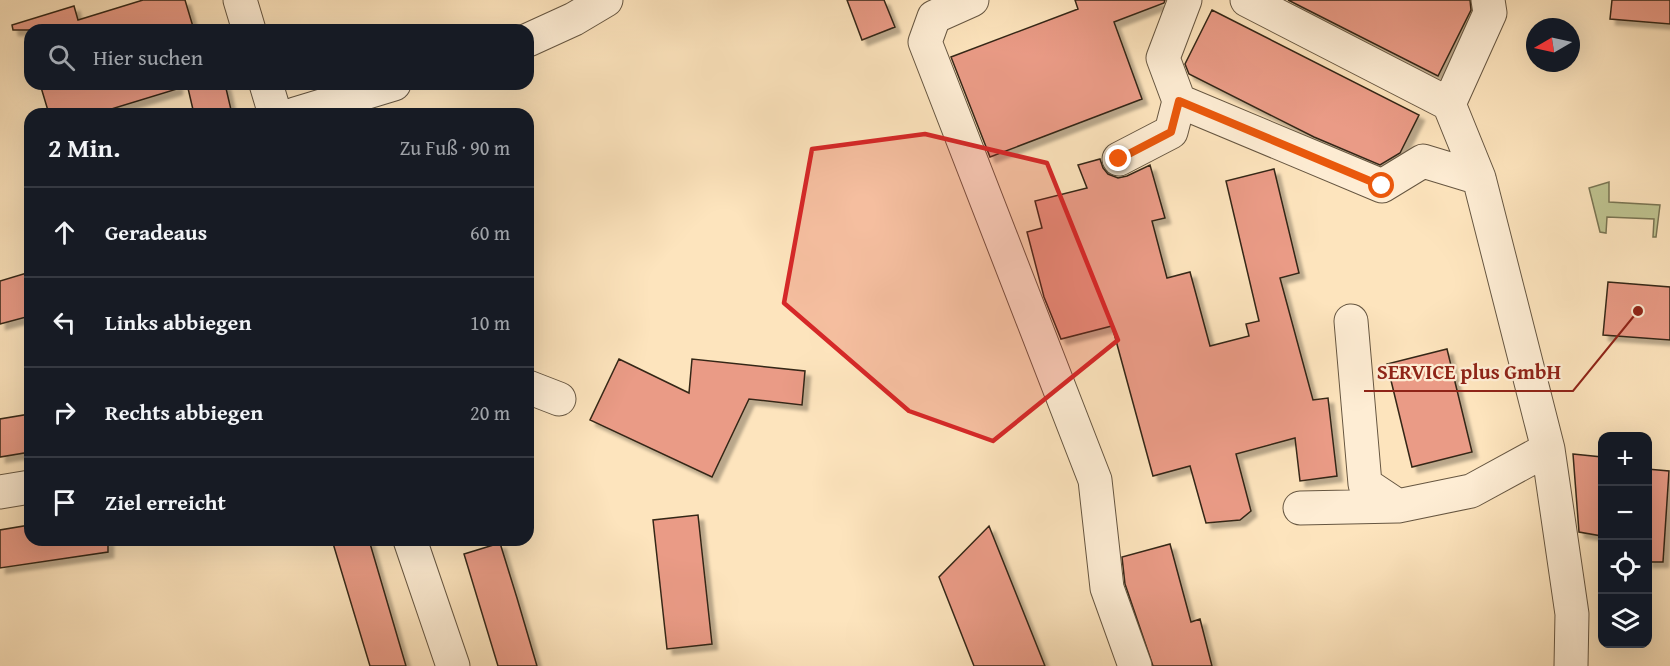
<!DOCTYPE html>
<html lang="de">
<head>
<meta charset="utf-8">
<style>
  :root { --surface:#171b24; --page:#242831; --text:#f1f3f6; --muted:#9ea1a6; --line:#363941 }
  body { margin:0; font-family:"Gentium Book Plus",serif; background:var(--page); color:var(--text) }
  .controls { position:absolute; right:18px; bottom:18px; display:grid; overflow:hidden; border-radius:12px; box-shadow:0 6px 24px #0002 }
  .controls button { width:54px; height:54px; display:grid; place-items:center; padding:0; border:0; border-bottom:2px solid var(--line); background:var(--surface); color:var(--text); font:30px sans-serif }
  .compass { position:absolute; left:1526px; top:18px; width:54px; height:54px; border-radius:50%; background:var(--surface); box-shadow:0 6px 24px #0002; rotate:261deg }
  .stop { position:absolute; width:18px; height:18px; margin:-14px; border:4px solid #ea580c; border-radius:50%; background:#fff }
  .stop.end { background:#ea580c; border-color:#fff; box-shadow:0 2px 6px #0008 }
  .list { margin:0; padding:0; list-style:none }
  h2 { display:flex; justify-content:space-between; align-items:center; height:78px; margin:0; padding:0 24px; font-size:26px }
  h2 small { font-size:20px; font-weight:400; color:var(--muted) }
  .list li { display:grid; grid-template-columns:39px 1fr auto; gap:18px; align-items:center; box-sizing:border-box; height:90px; padding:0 24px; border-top:2px solid var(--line) }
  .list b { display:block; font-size:22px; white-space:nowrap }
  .list em { font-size:20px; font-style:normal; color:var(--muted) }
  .icon { flex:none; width:33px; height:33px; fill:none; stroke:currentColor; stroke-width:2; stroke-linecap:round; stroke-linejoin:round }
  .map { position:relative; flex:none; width:1670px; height:666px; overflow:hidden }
  .search { position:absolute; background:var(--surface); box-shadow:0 6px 24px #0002; left:24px; top:24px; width:510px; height:66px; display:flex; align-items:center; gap:15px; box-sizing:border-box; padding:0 21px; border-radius:18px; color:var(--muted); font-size:22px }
  .panel { position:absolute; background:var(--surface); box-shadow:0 6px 24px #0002; left:24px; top:108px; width:510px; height:438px; border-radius:18px }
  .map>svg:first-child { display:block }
  .green { fill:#bfc491; stroke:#7a7654; stroke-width:1.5 }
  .building { fill:#ea9b86; stroke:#342718; stroke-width:1.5; filter:url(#shadow) }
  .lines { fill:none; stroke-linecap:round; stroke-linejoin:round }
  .minor-casing { stroke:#665641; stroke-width:35 }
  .minor { stroke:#feedd4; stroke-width:33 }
  .route { stroke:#ea580c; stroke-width:8 }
  .marked { fill:#d62828; fill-opacity:0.2; stroke:#d62828; stroke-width:4.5; stroke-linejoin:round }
  .leader { fill:none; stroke:#8f2418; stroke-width:2 }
  .callout-dot { fill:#8f2418; stroke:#feedd4; stroke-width:2 }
  .callout-label { font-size:21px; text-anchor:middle; font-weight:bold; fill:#8f2418; stroke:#feedd4; stroke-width:4.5; stroke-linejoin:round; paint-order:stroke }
</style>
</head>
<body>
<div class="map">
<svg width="1670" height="666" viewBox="0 0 1670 666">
  <defs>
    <filter id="shadow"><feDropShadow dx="5.5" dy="5.5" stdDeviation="1.5" flood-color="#0004"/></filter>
  </defs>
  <rect width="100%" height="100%" fill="#fde4bd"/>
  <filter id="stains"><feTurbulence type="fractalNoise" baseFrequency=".00333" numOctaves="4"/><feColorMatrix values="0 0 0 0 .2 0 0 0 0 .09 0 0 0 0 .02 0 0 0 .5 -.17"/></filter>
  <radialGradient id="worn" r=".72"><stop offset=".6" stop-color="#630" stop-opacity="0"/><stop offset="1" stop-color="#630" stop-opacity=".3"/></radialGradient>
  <path class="green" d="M1609,182v20l51,3 -4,32h-3l1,-18 -47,-2 -1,16 -6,-1 -11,-44z"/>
  <path class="building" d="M143,0h42l9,30h-181l-1,-5 62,-19 4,14z
    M847,0h37l11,27 -33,13z
    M1075,0h90l-1,3 -50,19 28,77 -152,58 -39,-100 127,-48z
    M1288,0h182l1,10 -33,66z
    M1612,0h58v24l-60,-5z
    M1212,10l207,105 -19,38 -20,12 -66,-28 -125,-63 -4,-10z
    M40,84h137v5l-82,25h-46z
    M187,84h38l7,30h-38z
    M1100,159l3,9 5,6 10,4 9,-2 23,-11 15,53 -13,3 15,57 23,-6 20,74 39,-10 -3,-12 13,-3 -33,-140 48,-12 25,104 -19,5 33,122 15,-2 9,78 -37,5 -5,-43 -59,16 15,57 -11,9 -34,3 -16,-57 -37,10 -41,-150 -51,13 -17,-42 -17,-65 15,-4 -7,-27 52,-13 -9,-23z
    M30,272v44l-30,8v-43z
    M1608,282l62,5v53l-67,-5z
    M1447,349l25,103 -60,15 -25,-103z
    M619,359l70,34 3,-34 113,12 -3,34 -53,-6 -37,78 -122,-57z
    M30,414v38l-30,5v-38z
    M1573,454l29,3v79l-23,-4z
    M1647,469l22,2 -6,91h-16z
    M698,515l14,129 -45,5 -14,-129z
    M30,525v15h78v12l-108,16v-38z
    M989,526l56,140h-71l-35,-89z
    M332,540h37l37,126h-36z
    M500,543l17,55 20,68h-39l-34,-112z
    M1170,544l21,78 9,-3 12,47h-59l-28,-82 -3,-27z"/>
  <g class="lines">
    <g class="minor-casing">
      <path id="minor" d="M240,0l9,30
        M972,0l-38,17 -9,25 170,438 12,108 28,78
        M1185,0l-22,58 16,43 203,85 41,-25 56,17 69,271
        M1247,0l202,104 30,74
        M528,40l46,-21 32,-19
        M266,84l9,30
        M1449,104l41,-91 -2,-13
        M295,114l99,-30
        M1119,159l52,-27 8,-31
        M1351,321l14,163 33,22
        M528,387l31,12
        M0,492l30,-5
        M1300,508l98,-2 73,-15 77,-42 24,165 -1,52
        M410,540l43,126"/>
    </g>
    <use href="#minor" class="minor"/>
  </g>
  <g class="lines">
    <path class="route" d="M1119,159l52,-27 8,-31 203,85"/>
  </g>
  <path class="marked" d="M925,134l122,29 71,177 -125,101 -84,-30 -125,-108 28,-154z"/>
  <path class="leader" d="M1638 311L1573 391H1364"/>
  <circle class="callout-dot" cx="1638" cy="311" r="6"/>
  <g class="callout-label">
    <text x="1469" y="379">SERVICE plus GmbH</text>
  </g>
  <rect width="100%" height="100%" filter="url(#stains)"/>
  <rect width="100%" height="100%" fill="url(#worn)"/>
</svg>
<div class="controls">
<button>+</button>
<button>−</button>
<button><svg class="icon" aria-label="locate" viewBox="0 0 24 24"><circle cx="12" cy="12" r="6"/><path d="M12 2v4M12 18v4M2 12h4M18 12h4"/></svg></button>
<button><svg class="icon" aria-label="layers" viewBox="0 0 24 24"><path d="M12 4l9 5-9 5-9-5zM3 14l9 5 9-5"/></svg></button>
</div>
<svg class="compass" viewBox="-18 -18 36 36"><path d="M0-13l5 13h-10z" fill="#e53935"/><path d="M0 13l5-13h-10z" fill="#9ea1a6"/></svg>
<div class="stop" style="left:1382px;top:186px"></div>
<div class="stop end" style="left:1119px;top:159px"></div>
<div class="search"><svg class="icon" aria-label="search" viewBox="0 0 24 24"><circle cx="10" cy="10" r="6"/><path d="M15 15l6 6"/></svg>Hier suchen</div>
<section class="panel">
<h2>2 Min.<small>Zu Fuß · 90 m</small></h2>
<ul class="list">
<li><svg class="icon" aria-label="ahead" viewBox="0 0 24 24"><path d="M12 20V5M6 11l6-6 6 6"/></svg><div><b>Geradeaus</b></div><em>60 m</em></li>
<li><svg class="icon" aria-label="left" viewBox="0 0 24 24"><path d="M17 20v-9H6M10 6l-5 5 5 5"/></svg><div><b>Links abbiegen</b></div><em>10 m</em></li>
<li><svg class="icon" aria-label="right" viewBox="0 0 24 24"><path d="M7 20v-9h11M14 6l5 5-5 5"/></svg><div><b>Rechts abbiegen</b></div><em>20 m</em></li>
<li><svg class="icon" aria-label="arrive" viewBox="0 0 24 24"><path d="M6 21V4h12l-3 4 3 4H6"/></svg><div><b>Ziel erreicht</b></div></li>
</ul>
</section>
</div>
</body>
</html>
